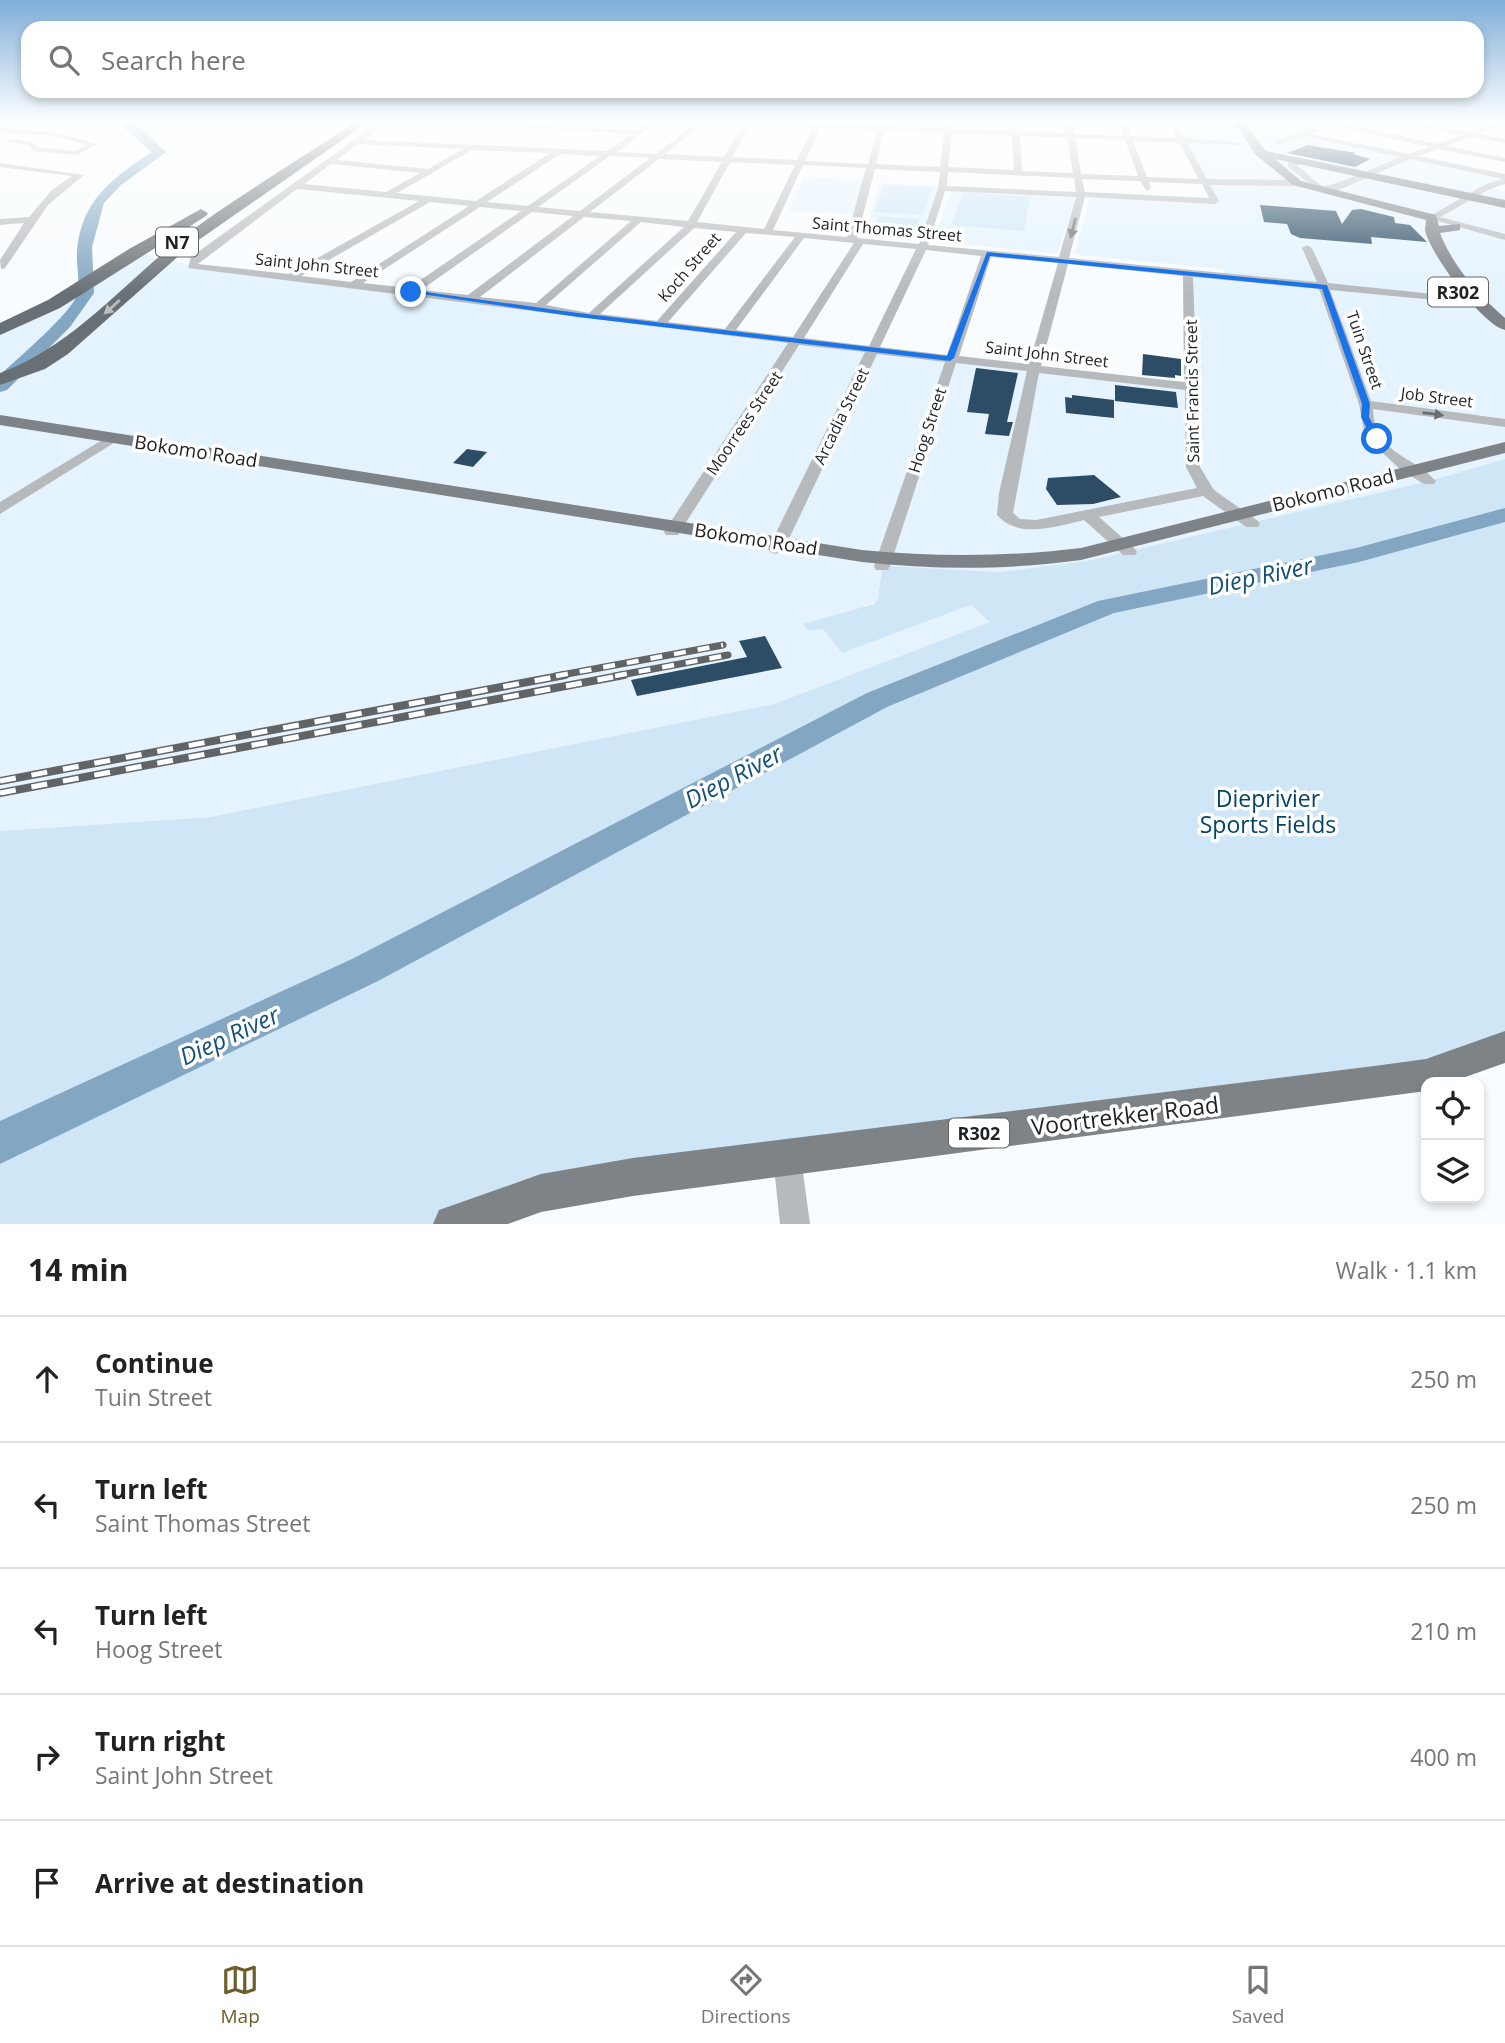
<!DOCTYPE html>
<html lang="en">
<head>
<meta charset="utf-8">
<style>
  :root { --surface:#fff; --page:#f6f6f6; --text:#222; --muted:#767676; --line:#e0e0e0; --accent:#6d5d2a }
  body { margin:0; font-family:"Open Sans",sans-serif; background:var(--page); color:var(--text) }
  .controls { position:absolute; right:21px; bottom:21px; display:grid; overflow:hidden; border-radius:14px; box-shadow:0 4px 10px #0003 }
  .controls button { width:63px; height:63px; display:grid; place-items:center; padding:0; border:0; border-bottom:2px solid var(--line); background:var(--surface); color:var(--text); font:35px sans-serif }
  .stop { position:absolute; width:21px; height:21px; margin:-16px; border:5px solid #1a73e8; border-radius:50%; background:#fff }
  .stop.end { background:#1a73e8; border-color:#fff; box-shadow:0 2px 7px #0008 }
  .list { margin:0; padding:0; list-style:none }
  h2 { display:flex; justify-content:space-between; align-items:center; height:91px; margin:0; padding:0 28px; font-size:30px }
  h2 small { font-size:23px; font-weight:400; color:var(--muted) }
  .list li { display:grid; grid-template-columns:46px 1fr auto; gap:21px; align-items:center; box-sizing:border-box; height:126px; padding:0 28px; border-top:2px solid var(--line) }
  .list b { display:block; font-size:26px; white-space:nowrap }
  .list p { margin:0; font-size:23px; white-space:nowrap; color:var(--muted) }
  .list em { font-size:23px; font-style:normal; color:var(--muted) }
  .icon { flex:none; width:38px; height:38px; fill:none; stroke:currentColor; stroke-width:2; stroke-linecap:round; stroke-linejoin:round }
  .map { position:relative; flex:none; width:1505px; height:1224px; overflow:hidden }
  .search { position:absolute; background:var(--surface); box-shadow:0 4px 10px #0003; left:21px; right:21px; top:21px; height:77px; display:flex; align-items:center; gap:18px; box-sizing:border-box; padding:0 24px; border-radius:21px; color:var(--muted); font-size:26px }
  .sheet { height:721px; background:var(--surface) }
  nav { display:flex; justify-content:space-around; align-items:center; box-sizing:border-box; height:98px; border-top:2px solid var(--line); background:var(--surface); font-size:19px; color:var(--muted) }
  nav a { display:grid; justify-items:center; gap:4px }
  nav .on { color:var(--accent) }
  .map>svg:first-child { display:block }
  .built { fill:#e4f3fe }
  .green { fill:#cfe6f7 }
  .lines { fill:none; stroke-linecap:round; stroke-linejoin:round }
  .river { fill:#83a6c2; fill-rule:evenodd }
  .building { fill:#2c4d65 }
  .minor { fill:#b7babd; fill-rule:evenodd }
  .major { fill:#7e8388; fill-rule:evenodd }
  .highway { fill:#697075; fill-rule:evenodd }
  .rail-far1-casing { stroke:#616466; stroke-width:7 }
  .rail-casing { stroke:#616466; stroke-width:8 }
  .rail-far1 { stroke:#fff; stroke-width:4.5; stroke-dasharray:12; stroke-linecap:butt }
  .rail { stroke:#fff; stroke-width:5; stroke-dasharray:16; stroke-linecap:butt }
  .oneway { fill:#6a6e70 }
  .oneway2 { fill:#bcbfc1 }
  .route { fill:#1a73e8 }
  .labels { text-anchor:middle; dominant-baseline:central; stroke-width:7; stroke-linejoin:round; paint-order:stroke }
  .far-street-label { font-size:16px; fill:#1e2123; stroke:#fff }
  .shield { fill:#fff; stroke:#626465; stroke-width:2 }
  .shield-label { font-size:18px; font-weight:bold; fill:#1e2123 }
  .street-label { font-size:19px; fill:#1e2123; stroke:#fff }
  .near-park-label { font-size:23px; fill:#024569; stroke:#fff }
  .near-street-label { font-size:23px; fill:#1e2123; stroke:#fff }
  .near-water-label { font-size:24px; font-style:italic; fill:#165277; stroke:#fff }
</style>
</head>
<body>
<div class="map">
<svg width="1505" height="1224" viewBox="0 0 1505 1224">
  <rect width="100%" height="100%" fill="#f9fcfe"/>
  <path class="built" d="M1172,122h145l9,2 -17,10 196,43v4l-16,7 16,3v268l-76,22 -342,80 -88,11 -117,-5 -5,34 -54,27 19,25 129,-48 20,17 -217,82 -564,113 -210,14v-501l134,-78 69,16 988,119 -3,-114 37,3 -2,-7 -144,-14 -4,-3 15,-56 122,5z
    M804,177l60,3 -9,34 -66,-3z
    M880,183l58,3 -17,53 -57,-4z
    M952,190l124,5 -18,57 -7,1 -118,-12z"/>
  <path class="green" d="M884,185l49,2 -10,28 -49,-3z
    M963,192l67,5 -6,34 -72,-6z
    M879,216l41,3 -8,19 -43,-3z
    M1505,459v588l-718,111 -334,66h-453v-393l210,-14 564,-113 216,-82 -19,-17 -129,48 -19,-24 -15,2 -5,-7 71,-20 4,-5 4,-33 117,6 88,-11 342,-80z"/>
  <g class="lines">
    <path class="river" d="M123,122h11l32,30 -45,33 -17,18 -12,44 2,46 -24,34 -63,63 -7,2v-17c16,-15 73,-63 78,-82 2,-10 -2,-32 -1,-43 5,-51 36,-72 75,-98l-28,-24z
      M1505,508v14l-146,40 -245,51 -227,94 -509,274 -378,183v-43l352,-162 515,-266 231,-92 258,-53z"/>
  </g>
  <path class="building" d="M1308,145l48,8 -3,1 17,5 -15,8 -68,-14z
    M1260,205l76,6 6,13 10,-14 9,-1 33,8 1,6 15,2 17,17 -56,-5 1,7 -72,-6 -9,-4 -4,-10 -23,-2z
    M1143,354l38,5v17l-6,-1v3l-33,-3z
    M976,368l42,5 -11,49h6l-4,14 -24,-2 4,-20 -22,-2z
    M1115,385l61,7 2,16 -63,-7z
    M1072,395l42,5v18l-48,-5 -1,-16 7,1z
    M467,449l20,3 -14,15 -20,-4z
    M1094,475l27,22 -28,7 -36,1 -11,-16 2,-11z
    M765,636l17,32 -145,28 -6,-16 116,-23 -8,-16z"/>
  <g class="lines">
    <path class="minor" d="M379,122h8l-23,18 243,11 25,-17 -192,-12 198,8 11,-8h8l-40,30 39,2 41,-32h8l-40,32 59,3 19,-33 -8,-2 143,4 1,-4h8l-1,4 59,2v-6h8l-1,7 60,2 -1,-7 6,-2 2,9 47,2 -2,-11h8l2,12 49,2 -4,-14h7l5,14 46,2 -8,-16h7l9,16 60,5 -4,2 -54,-2 20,36 90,1 4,3 -4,3 -87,-1 9,16 -4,3 -130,-7 -16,61 248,24 -15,-34 5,-3 5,3 16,35 153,16 2,2 -6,3 -147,-14 41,111 134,18v8l-132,-18c2,45 39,46 63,72l-2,3h-10l-23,-14 -31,-29 -6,-11 -5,-26 -40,-115 -126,-12 7,190 14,23 44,31 2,3 -2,3h-12l-43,-31 -104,21 36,32 2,3 -2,3h-12l-39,-35c-27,6 -65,20 -87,-5l2,-22 28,-122 -71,-8 -66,203 -2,4h-12l-2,-4 71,-204 -68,-8 -93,195 -8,5 -6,-2 -2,-3 97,-197 -66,-7 -121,190h-12l-2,-3 124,-189 -600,-75 3,-11zM750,125l63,2 -16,33 -65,-3zM820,128l57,2 -9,34 -63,-3zM884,130l60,3 -4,34 -64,-3zM952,133l60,3 2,34 -66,-3zM1020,136l47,2 6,35 -51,-2zM1075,138l50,2 13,36 -57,-2zM1133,141l46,2 20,36 -52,-2zM358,144l105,5 -35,20 -91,-9zM472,150l78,3 -74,48 -79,-8zM560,154l40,2 -72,50 -41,-4zM610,156l40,2 -70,53 -42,-4zM659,159l63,3 -34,59 -98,-9zM730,162l65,3 -31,64 -67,-7zM331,164l89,9 -34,19 -82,-8zM803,165l63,3 -19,69 -74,-7zM875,169l65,3 -2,16 -19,56 -62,-6zM948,172l126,6 2,14 -129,-6zM1082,179l58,2 7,10 4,-3 -2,-6 53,2 7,14 -124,-6zM297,189l122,12 -130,73 -91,-10zM945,191l131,6 -17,60 -131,-12zM430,202l39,4 -118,76 -50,-6zM480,207l41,4 -112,77 -46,-5zM532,212l41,4 -105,79 -47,-5zM584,217l47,4 -95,82 -56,-6zM641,222l43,5 -95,86 -43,-8zM694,228l42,4 -79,89 -57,-7zM746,233l49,4 -70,92 -57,-7zM804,238l50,5 -61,94 -57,-7zM863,244l53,5 -47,97 -65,-8zM926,250l55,6 -34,99 -67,-8zM991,257l67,6 -29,101 -70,-8zM1068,264l115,12 1,106 -143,-16zM1039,373l146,17 1,77 11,21 -161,32 -16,-1 -7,-6z
      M1319,122h16l102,22 24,-9 -57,-13c21,0 41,8 62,9 13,1 26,-9 39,-9l-26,12 26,5v4l-34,-6 -24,9 58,12v4l-67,-13 -20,7 87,18v10l-15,5 -50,28 65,17v6l-78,-22 57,-33 19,-6 -93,-20 -76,33 -16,-2 -30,-23v-4l18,-5v4l-9,3c8,6 17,17 26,21 7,2 65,-24 77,-29l-96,-21 -27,9 -3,-4 42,-13 4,2 -8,4 97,20 20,-7z
      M0,128l55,4 42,12 -20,11 -43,-4 -6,-6 -21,-4 4,-2 20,2 6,6 39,4 10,-6 -31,-9 -55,-4z
      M0,163l84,12 -36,30 -43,63 -4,1 -1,-9 24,-37 -24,2v-6l29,-2 23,-27 20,-14 -72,-9z
      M112,434l5,1v6l-117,73v-12z
      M787,1144l10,4 4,10 9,66h-30l-7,-66 4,-10z"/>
    <path class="major" d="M1234,122h9l23,29 239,49v8l-230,-49 26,22 135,34 3,11 21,-2v6l-20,3c13,33 38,62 65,85v12c-23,-5 -76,-78 -80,-100 0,-3 1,-6 1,-10l-133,-35 -37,-30z
      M0,415l862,135c74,7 146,7 219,-2l424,-106v11l-424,107c-73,10 -145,10 -219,2l-862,-137z
      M1505,1031v32l-54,19h-25v9l-793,105 -92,16 -33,12h-75l6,-14 102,-36 92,-16 741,-92 52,-7z"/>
    <path class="highway" d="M355,122h13l-178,124 -122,108 -23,15 -45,16v-12c71,-26 120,-86 178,-132 55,-43 119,-79 177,-119z
      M201,209l7,4 -2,3 -146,92 -60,27v-12l48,-23 81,-51z"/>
    <g class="rail-far1-casing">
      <path id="rail-far1" d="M556,676l167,-31
        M615,676l113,-21"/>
    </g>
    <g class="rail-casing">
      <path id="rail" d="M0,781l565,-106
        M0,793l624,-118"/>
    </g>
    <use href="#rail-far1" class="rail-far1"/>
    <use href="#rail" class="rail"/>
  </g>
  <defs><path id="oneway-solid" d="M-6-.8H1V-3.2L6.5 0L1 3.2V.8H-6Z" transform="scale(1.75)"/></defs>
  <g class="oneway">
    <use href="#oneway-solid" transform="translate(1073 228) rotate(104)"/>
    <use href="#oneway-solid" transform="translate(1433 414) rotate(7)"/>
  </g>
  <use class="oneway2" href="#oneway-solid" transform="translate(112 307) rotate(138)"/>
  <linearGradient id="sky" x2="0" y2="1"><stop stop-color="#7faed9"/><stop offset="0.41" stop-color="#fcfeff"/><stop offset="1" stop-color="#fcfeff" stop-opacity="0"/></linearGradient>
  <rect width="1505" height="294" fill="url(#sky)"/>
  <path class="route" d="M987,252l340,33 43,119 -1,13 12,22 -8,2 -12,-24 1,-13 -40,-115 -332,-33 -36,102 -4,3 -372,-44 -171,-25 4,-2 167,23 369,43z"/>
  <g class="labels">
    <g class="far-street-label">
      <text transform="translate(887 229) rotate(5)">Saint Thomas Street</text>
      <text transform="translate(317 265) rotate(6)">Saint John Street</text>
      <text transform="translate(689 267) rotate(-49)">Koch Street</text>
      <text transform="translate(1365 350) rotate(71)">Tuin Street</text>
      <text transform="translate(1047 354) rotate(7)">Saint John Street</text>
      <text transform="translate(1192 391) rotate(-91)">Saint Francis Street</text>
      <text transform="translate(1437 397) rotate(7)">Job Street</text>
      <text transform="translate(841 416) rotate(-64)">Arcadia Street</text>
      <text transform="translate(744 423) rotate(-56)">Moorrees Street</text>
      <text transform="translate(927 430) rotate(-72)">Hoog Street</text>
    </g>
    <g class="shield">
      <rect x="156" y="227.5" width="42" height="29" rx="5"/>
      <rect x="1428" y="277.5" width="60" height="29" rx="5"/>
      <rect x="949" y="1118.5" width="60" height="29" rx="5"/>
    </g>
    <g class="shield-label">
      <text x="177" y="242">N7</text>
      <text x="1458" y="292">R302</text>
      <text x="979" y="1133">R302</text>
    </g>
    <g class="street-label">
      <text transform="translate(196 451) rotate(9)">Bokomo Road</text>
      <text transform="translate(1333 490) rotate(-14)">Bokomo Road</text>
      <text transform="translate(756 539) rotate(9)">Bokomo Road</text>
    </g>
    <g class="near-park-label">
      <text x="1268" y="798">Dieprivier<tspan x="1268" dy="26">Sports Fields</tspan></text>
    </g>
    <g class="near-street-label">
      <text transform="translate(1125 1115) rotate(-7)">Voortrekker Road</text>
    </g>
    <g class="near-water-label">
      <text transform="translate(1260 575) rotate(-12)">Diep River</text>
      <text transform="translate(733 776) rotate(-28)">Diep River</text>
      <text transform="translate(229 1035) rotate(-25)">Diep River</text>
    </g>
  </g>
</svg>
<div class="controls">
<button><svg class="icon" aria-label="locate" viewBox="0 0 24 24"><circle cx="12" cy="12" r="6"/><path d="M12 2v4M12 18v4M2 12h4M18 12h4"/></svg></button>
<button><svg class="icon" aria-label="layers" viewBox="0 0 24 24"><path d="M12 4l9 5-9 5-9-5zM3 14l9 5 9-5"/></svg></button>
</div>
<div class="stop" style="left:1377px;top:439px"></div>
<div class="stop end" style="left:411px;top:292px"></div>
<div class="search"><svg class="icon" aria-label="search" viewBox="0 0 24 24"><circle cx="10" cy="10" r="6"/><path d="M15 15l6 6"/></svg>Search here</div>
</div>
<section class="sheet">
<h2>14 min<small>Walk · 1.1 km</small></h2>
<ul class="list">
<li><svg class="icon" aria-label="ahead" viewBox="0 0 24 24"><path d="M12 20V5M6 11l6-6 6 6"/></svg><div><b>Continue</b><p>Tuin Street</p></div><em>250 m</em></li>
<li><svg class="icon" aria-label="left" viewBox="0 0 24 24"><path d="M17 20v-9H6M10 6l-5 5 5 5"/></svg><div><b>Turn left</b><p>Saint Thomas Street</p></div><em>250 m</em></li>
<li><svg class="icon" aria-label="left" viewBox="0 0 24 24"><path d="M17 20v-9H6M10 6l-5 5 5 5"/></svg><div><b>Turn left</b><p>Hoog Street</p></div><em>210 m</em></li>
<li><svg class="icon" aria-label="right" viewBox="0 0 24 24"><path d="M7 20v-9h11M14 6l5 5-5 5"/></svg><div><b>Turn right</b><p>Saint John Street</p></div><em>400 m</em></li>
<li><svg class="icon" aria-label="arrive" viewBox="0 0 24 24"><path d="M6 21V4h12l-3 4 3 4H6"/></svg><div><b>Arrive at destination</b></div></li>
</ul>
</section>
<nav>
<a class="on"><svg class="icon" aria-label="map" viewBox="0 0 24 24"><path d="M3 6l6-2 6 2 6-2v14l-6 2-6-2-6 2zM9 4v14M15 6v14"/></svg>Map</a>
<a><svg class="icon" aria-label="directions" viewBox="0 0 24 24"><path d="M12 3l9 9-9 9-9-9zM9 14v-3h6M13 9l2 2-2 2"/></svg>Directions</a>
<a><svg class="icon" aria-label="saved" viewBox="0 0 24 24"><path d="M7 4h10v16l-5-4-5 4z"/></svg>Saved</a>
</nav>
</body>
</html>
